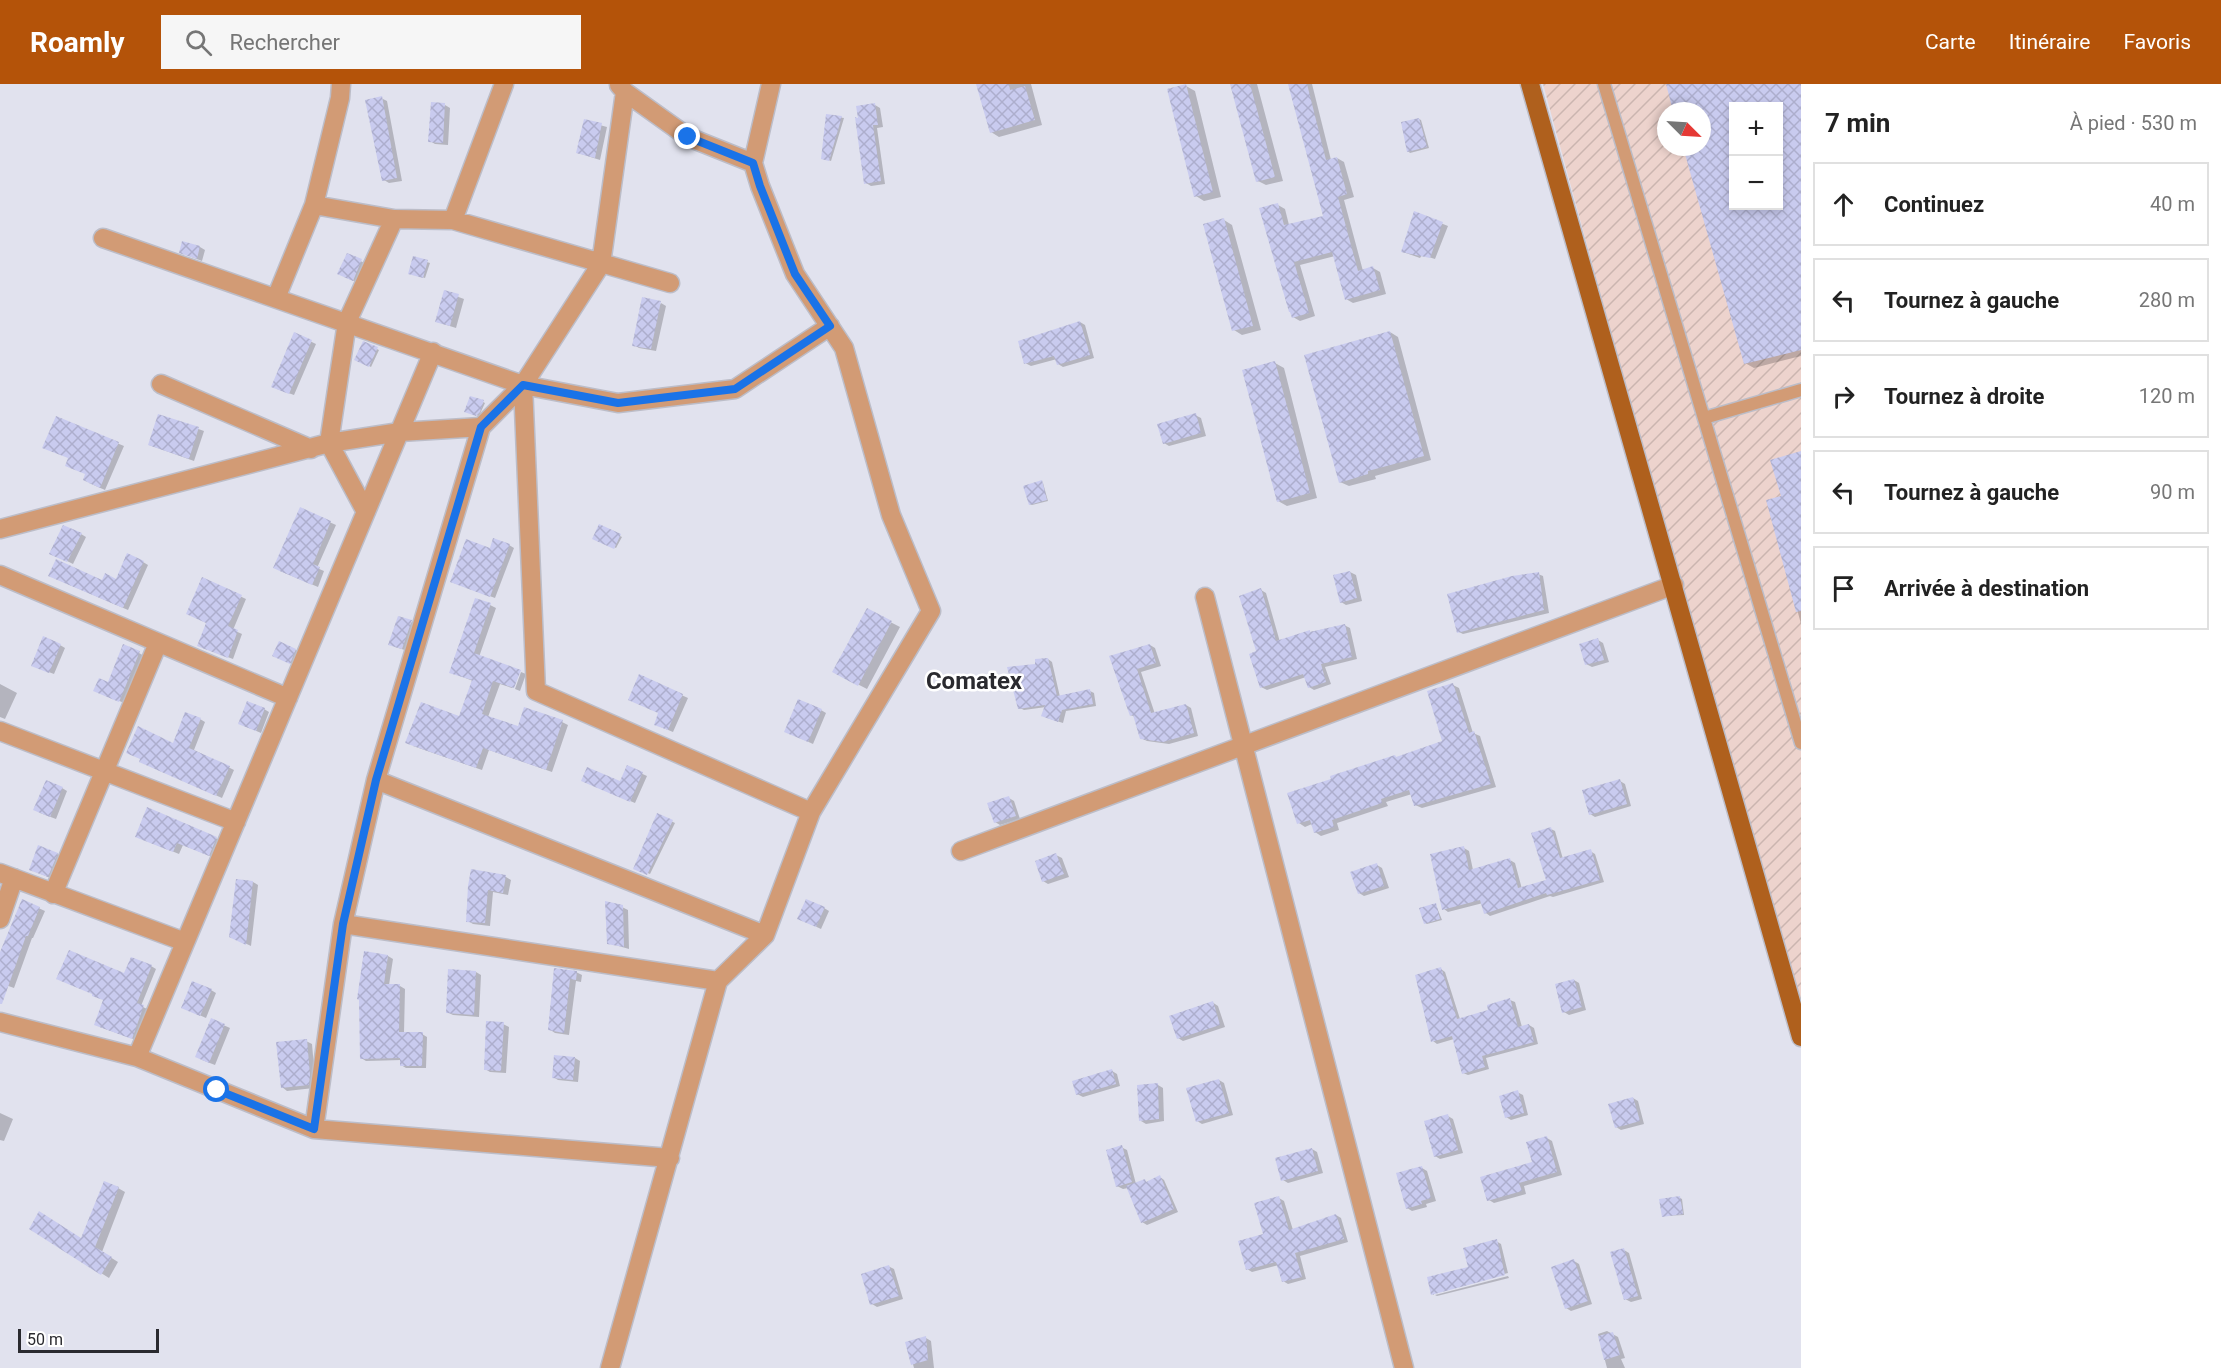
<!DOCTYPE html>
<html lang="fr">
<head>
<meta charset="utf-8">
<style>
  :root { --surface:#fff; --page:#f6f6f6; --text:#222; --muted:#767676; --line:#e0e0e0; --accent:#b45309 }
  body { margin:0; font-family:Roboto,sans-serif; background:var(--page); color:var(--text) }
  .controls { position:absolute; right:18px; top:18px; display:grid; overflow:hidden; border-radius:0px; box-shadow:0 3px 9px #0003 }
  .controls button { width:54px; height:54px; display:grid; place-items:center; padding:0; border:0; border-bottom:2px solid var(--line); background:var(--surface); color:var(--text); font:30px sans-serif }
  .compass { position:absolute; left:1657px; top:18px; width:54px; height:54px; border-radius:50%; background:var(--surface); box-shadow:0 3px 9px #0003; rotate:114deg }
  .scale { position:absolute; left:18px; bottom:15px; width:141px; box-sizing:border-box; padding-left:6px; border:3px solid #2a2a2f; border-top:0; font-size:16px; line-height:21px; white-space:nowrap; color:#2a2a2f; -webkit-text-stroke:4px #fff; paint-order:stroke }
  .stop { position:absolute; width:18px; height:18px; margin:-14px; border:4px solid #1a73e8; border-radius:50%; background:#fff }
  .stop.end { background:#1a73e8; border-color:#fff; box-shadow:0 2px 6px #0008 }
  .list { margin:0; padding:0; list-style:none }
  h2 { display:flex; justify-content:space-between; align-items:center; height:78px; margin:0; padding:0 24px; font-size:26px }
  h2 small { font-size:20px; font-weight:400; color:var(--muted) }
  .list li { display:grid; grid-template-columns:39px 1fr auto; gap:18px; align-items:center; box-sizing:border-box; height:84px; margin:0 12px 12px; padding:0 12px; border:2px solid var(--line); border-radius:0px }
  .list b { display:block; font-size:22px; white-space:nowrap }
  .list em { font-size:20px; font-style:normal; color:var(--muted) }
  .icon { flex:none; width:33px; height:33px; fill:none; stroke:currentColor; stroke-width:2; stroke-linecap:round; stroke-linejoin:round }
  .map { position:relative; flex:none; width:1801px; height:1284px; overflow:hidden }
  header { display:flex; align-items:center; gap:36px; box-sizing:border-box; height:84px; padding:0 30px; background:var(--accent); color:#fff }
  header strong { font-size:28px }
  nav { display:flex; gap:33px; margin-inline-start:auto; font-size:21px }
  .search { width:420px; height:54px; background:var(--page); display:flex; align-items:center; gap:15px; box-sizing:border-box; padding:0 21px; border-radius:0px; color:var(--muted); font-size:22px }
  main { display:flex }
  aside { flex:1; background:var(--surface) }
  .map>svg:first-child { display:block }
  .industrial { fill:url(#industrial-furrows); fill-rule:evenodd }
  .shadow { fill:#0003; fill-rule:evenodd }
  .building { fill:url(#building-cross-hatch); fill-rule:evenodd }
  .lines { fill:none; stroke-linecap:round; stroke-linejoin:round }
  .service-casing { stroke:#bcbdc8; stroke-width:15 }
  .minor-casing { stroke:#bcbdc8; stroke-width:21 }
  .primary-casing { stroke:#bcbdc8; stroke-width:21 }
  .service { stroke:#d29b75; stroke-width:12 }
  .minor { stroke:#d29b75; stroke-width:18 }
  .primary { stroke:#af601d; stroke-width:18 }
  .route { stroke:#1a73e8; stroke-width:8 }
  .labels { text-anchor:middle; dominant-baseline:central; stroke-width:5; stroke-linejoin:round; paint-order:stroke }
  .quarter-label { font-size:24px; font-weight:bold; fill:#2a2a2f; stroke:#fff }
</style>
</head>
<body>
<header>
<strong>Roamly</strong>
<div class="search"><svg class="icon" aria-label="search" viewBox="0 0 24 24"><circle cx="10" cy="10" r="6"/><path d="M15 15l6 6"/></svg>Rechercher</div>
<nav><a>Carte</a><a>Itinéraire</a><a>Favoris</a></nav>
</header>
<main>
<div class="map">
<svg width="1801" height="1284" viewBox="0 0 1801 1284">
  <defs>
    <pattern id="industrial-furrows" width="10" height="10" patternUnits="userSpaceOnUse" patternTransform="scale(1.5)"><rect width="10" height="10" fill="#edd3cd"/><path d="M-1 1l2-2M0 10L10 0M9 11l2-2" fill="none" stroke="#cbb5b0"/></pattern>
    <pattern id="building-cross-hatch" width="8" height="8" patternUnits="userSpaceOnUse" patternTransform="scale(1.5)"><rect width="8" height="8" fill="#c9cbef"/><path d="M0 0l8 8M0 8l8-8" fill="none" stroke="#adaecd"/></pattern>
  </defs>
  <rect width="100%" height="100%" fill="#e1e2ee"/>
  <path class="industrial" d="M1543,0h258v920l-168,-591zM1734,22h44v100h-44zM1666,27h36v36h-36z"/>
  <path class="shadow" d="M987,0h44l11,41 -43,12 -8,-5z
    M1232,0h25l26,97 -17,4 -8,-4z
    M1289,0h23l19,76 6,-2 7,4 10,35 -10,3 19,71 10,-3 7,4 6,22 -33,9 -7,-4 -11,-43 -35,9 15,51 -15,5 -7,-4 -15,-112 7,4 4,16 35,-8z
    M1667,0h134v272l-47,12 -9,-5 -60,-216h17v-36h-27zM1734,22h44v100h-44z
    M1186,2l9,5 26,106 -17,4 -8,-5z
    M381,14l6,3 15,80 -13,2 -5,-3z
    M445,21l5,3 -2,37 -13,-1 -5,-3z
    M875,21l5,3 3,19 -6,1 8,56 -14,2 -5,-3 -6,-63z
    M828,32l16,2 -13,43 -6,-2z
    M1419,35l2,1 8,28 -19,5 -2,-2z
    M585,37l22,6 -7,33 -22,-7z
    M1415,129l33,13 -13,33 -13,-4 -2,3 -17,-6z
    M1224,136l8,5 29,105 -19,5 -8,-5z
    M200,163l5,3 -3,11 -16,-6z
    M347,171l20,9 -8,19 -15,-6z
    M414,174l16,5 -5,15 -13,-4z
    M445,208l19,7 -8,29 -19,-6z
    M661,219l5,3 -10,45 -17,-3 -5,-3z
    M1080,238l5,3 9,33 -31,9 -5,-3 -1,-5 -26,7 -6,-3z
    M1390,248l8,5 33,123 -56,16 1,3 -27,7 -9,-4z
    M295,250l21,10 -22,51 -17,-6z
    M364,259l15,7 -8,17 -15,-8z
    M1275,279l9,5 33,130 -30,8 -9,-5z
    M483,318l2,1 -6,13 -11,-4z
    M159,331l45,16 -10,30 -45,-16z
    M1195,331l6,3 5,18 -37,10 -5,-3z
    M56,334l68,28 -19,44 -16,-7 -3,-9 -16,-15z
    M1801,369v171l-33,-123 14,-4z
    M1041,398l2,1 5,18 -16,4 -2,-1z
    M300,425l36,16 -19,43 7,3 -6,16 -38,-16z
    M599,442l23,11 -6,11 -22,-10z
    M81,450l5,3 -13,27 -16,-8z
    M509,461l5,3 -19,50 -44,-16 40,-32z
    M143,478l5,3 -20,45 -74,-32 48,4 15,-1z
    M1350,488l6,3 6,26 -16,4 -5,-3z
    M1538,490l5,2 6,37 -86,21 -4,-2z
    M203,495l43,20 -13,31 9,4 -9,25 -30,-11 4,-25z
    M1261,506l5,3 14,49 30,-10 34,-7 6,3 7,31 -32,8 6,17 -17,6 -5,-3 -3,-10 -39,13 -6,-3 -4,-35z
    M490,521l6,3 -17,49 40,14 -7,17 -12,-4 -12,33 30,11 44,-6 6,3 -16,47 -63,-22 -7,20 -69,-24 47,-28 13,-37 -23,-9z
    M867,526l33,17 -33,62 -33,-17z
    M411,538l5,3 -8,26 -13,-4z
    M1598,556l5,3 6,19 -17,5 -6,-3z
    M280,559l18,8 -6,13 -18,-9z
    M60,561l5,3 -11,26 -16,-6z
    M1150,561l5,3 6,18 -20,6 14,42 31,-9 5,3 7,28 -29,8 -22,-3 -6,-3 -6,-21 -4,-2 -20,-58z
    M139,569l5,3 -20,47 -23,-10z
    M1048,575l4,3 8,35 30,-6 4,2 2,13 -30,5 -3,12 -16,-5 -1,-11 -22,3 -4,-2 17,-43z
    M521,588l5,2 -6,17 -5,-2z
    M639,592l49,22 -15,34 -12,-5 -1,-14z
    M0,600l17,9 -12,26 -5,-2z
    M1453,601l6,3 14,45 7,3 16,51 -74,21 -7,-3 -3,-11 -26,8 2,4 -51,17 2,7 -18,6 -6,-4 -3,-8 -7,3 -6,-4 98,-65 47,-16z
    M264,625l5,3 -8,21 -16,-7z
    M821,626l5,3 -13,31 -22,-10z
    M200,635l5,3 -11,28 40,20 -12,28 -76,-34 -4,-5 32,-14z
    M627,683l20,9 -12,27 -48,-20h33z
    M1620,697l5,3 6,22 -36,11 -5,-3z
    M62,704l5,3 -11,28 -16,-6z
    M1009,714l5,3 6,18 -20,6 -5,-3z
    M148,725l74,32 -7,17 -32,-13 -4,9 -42,-17z
    M658,731l17,8 -25,51 -15,-6z
    M1551,745l4,2 8,28 27,-8 5,3 9,28 -51,15 -3,-1 -60,20 -4,-3 -3,-10 -35,9 -4,-3 20,-61 5,3 4,19 37,-10 5,3 7,26 26,-8z
    M57,770l5,3 -9,22 -17,-7z
    M1056,771l6,3 7,19 -21,7 -5,-3z
    M1377,781l5,3 7,20 -25,8 -5,-3z
    M506,793l5,3 -3,15 -15,-3 -3,34 -17,-2 -5,-3 1,-34z
    M237,797l16,1 5,3 -7,61 -15,-7z
    M23,817l22,10 -12,27h-1l-18,50 -14,-5v-24z
    M1436,821l6,15 -15,4 -2,-1z
    M622,823l6,3 1,39 -21,-6z
    M824,824l5,3 -8,18 -17,-8z
    M388,872l5,3 -4,26 11,1 5,3 -1,44 18,1 5,3 -1,31h-20l-5,-3 1,-5 -36,1 -5,-3z
    M151,882l5,3 -15,37 6,3 -11,31 -36,-13 5,-27 -11,-6 31,-19z
    M556,885l20,3 6,3 -1,7 -5,-1 -7,54 -14,-2 -6,-4z
    M1441,885l4,3 15,47 30,-8 20,-11 5,2 7,25 7,-2 5,3 4,16 -52,14 3,11 -21,6 -5,-2 -9,-34 -17,5 -4,-3z
    M476,888l5,3 -2,42 -26,-2 -6,-3z
    M1574,896l5,3 7,27 -17,5 -5,-3z
    M211,906l5,3 -10,25 -18,-8z
    M1212,918l6,4 7,21 -42,14 -5,-3z
    M212,936l18,8 -15,37 -13,-5z
    M503,940l6,3 -3,46 -16,-1 -5,-3z
    M306,957l6,3 3,34 -1,10 -27,3 -5,-4z
    M575,974l5,3 -2,21 -20,-2 -5,-3z
    M1112,987l5,3 3,12 -37,11 -6,-3z
    M1219,996l5,3 9,32 -31,9 -5,-3z
    M1158,1001l5,3 1,33 -18,3 -5,-3z
    M1517,1008l6,3 5,20 -17,5 -5,-3z
    M1633,1014l5,3 6,23 -23,6 -5,-3z
    M0,1029l13,6 -9,22 -4,-1z
    M1448,1032l5,3 10,34 -23,6 -5,-3z
    M1547,1054l5,3 10,34 -38,11 2,8 -32,9 -5,-3 45,-37z
    M1121,1063l6,3 9,34 9,-3 3,2 12,-6 4,3 14,32 -31,13 -5,-3 -14,-34 -5,1 -6,-3z
    M1312,1065l5,3 6,21 -35,10 -5,-3z
    M1422,1084l5,3 9,30 -10,3 1,3 -15,4 -5,-3z
    M118,1104l7,4 -23,60 16,10 -9,16 -8,-5 -20,-34z
    M1279,1114l5,3 9,29 43,-15 5,3 7,24 -48,14 6,23 -18,5 -5,-3 -4,-16 -27,7 -5,-3 17,-34z
    M1680,1114l2,1 2,16 -21,1z
    M1496,1157l5,3 7,29 -74,19v3l-2,-1 -3,-16 40,-9 -4,-20z
    M1624,1166l5,3 13,46 -11,3 -6,-3z
    M1574,1177l5,3 13,40 -21,7 -5,-3z
    M888,1182l6,3 9,30 -26,8 -5,-3z
    M1508,1192l1,2 -72,18 -2,-1z
    M1607,1247l11,6 7,21 -4,1 4,9h-18l-9,-34z
    M926,1254l5,3 3,27h-20l-7,-25z"/>
  <path class="building" d="M976,0h33l1,6 15,-4 10,34 -45,13z
    M1186,0l27,108 -19,5 -27,-108z
    M1230,0h20l25,93 -19,5z
    M1288,0h19l19,76 11,-3 10,37 -9,3 20,74 15,-5 7,24 -35,10 -13,-48 -38,10 15,51 -17,5 -2,-6h-1l-30,-104 19,-5 6,22 39,-9z
    M1666,0h135v266l-57,14 -61,-217h19v-36h-29zM1734,22h45v100h-45z
    M382,12l15,82 -15,3 -17,-81z
    M431,18l14,1 -2,40 -15,-1z
    M875,19l3,22h-5l8,56 -17,3 -9,-67 3,1 -2,-12z
    M826,30l16,2 -13,45 -8,-2z
    M1419,34l8,29 -20,5 -6,-30z
    M584,35l18,4 -7,35 -19,-5z
    M1414,127l29,11 -13,36 -29,-6z
    M1224,134l29,108 -21,5 -29,-107z
    M182,157l18,5 -3,13 -18,-6z
    M347,169l15,6 -9,22 -16,-7z
    M413,172l15,4 -5,18 -15,-4z
    M444,206l15,4 -9,32 -15,-4z
    M642,213l19,4 -10,48 -19,-3z
    M1080,237l10,34 -33,10 -3,-9 -30,8 -6,-23z
    M1390,247l34,125 -56,15v3l-29,9 -35,-128z
    M294,248l18,8 -23,54 -18,-7z
    M363,257l15,6 -9,20 -15,-7z
    M1275,277l35,132 -33,9 -35,-132z
    M470,312l14,4 -4,12 -4,4 -12,-4z
    M1196,329l5,20 -38,11 -6,-20z
    M158,330l41,13 -10,32 -41,-14z
    M56,332l63,26 -19,46 -17,-8 2,-6 -20,-8 3,-8 -26,-10z
    M1801,367v160l-5,1 -30,-112 15,-4 -11,-36z
    M1042,396l5,20 -18,5 -6,-19z
    M300,423l31,14 -18,43 7,3 -8,18 -39,-17z
    M599,440l22,10 -7,15 -22,-10z
    M63,441l19,8 -15,29 -18,-8z
    M493,454l17,6 -20,53 -40,-15 16,-43 24,9z
    M127,469l17,8 -21,47 -75,-32 8,-17 46,21 3,-7 11,6z
    M1350,487l7,27 -17,5 -7,-28z
    M1539,488l5,38 -87,23 -10,-39 65,-18z
    M202,493l40,18 -14,31 10,4 -10,28 -31,-12 9,-23 -20,-9z
    M1261,504l15,53 34,-11v2l35,-8 7,33 -31,7 5,18 -18,6 -5,-14 -43,14 -11,-34 7,-3 -17,-55z
    M475,514l16,5 -17,50 47,17 -7,18 -21,-7 -11,33 36,12 6,-19 39,13 -17,50 -63,-22 -7,20 -71,-25 16,-41 38,14 13,-36 -23,-7z
    M867,524l25,13 -34,65 -26,-14z
    M398,532l14,4 -10,29 -14,-4z
    M43,552l18,8 -12,29 -18,-7z
    M1598,554l6,22 -19,5 -6,-21z
    M279,557l17,8 -6,15 -18,-8z
    M123,560l17,7 -21,51 -26,-11 6,-13 9,4z
    M1150,560l6,19 -19,6 14,44 35,-9 8,29 -31,9 -23,-3 -7,-24 -3,1 -21,-60z
    M1048,574l9,38 33,-7 3,15 -31,6 -4,12 -17,-6 4,-11 -27,4 -11,-42 28,-3v-5z
    M639,590l44,20 -15,36 -14,-5 4,-12 -30,-13z
    M1453,599l16,50 5,-2 17,53 -77,22 -5,-16 -28,9 1,4 -50,17 2,7 -20,6 -4,-13 -13,4 -10,-31 44,-14 -1,-3 65,-21 1,2 46,-16 -15,-50z
    M798,615l24,10 -14,33 -24,-10z
    M247,617l18,7 -9,23 -18,-7z
    M185,628l16,6 -12,30 41,18 -14,30 -77,-34 1,-3 -14,-6 12,-27 35,17z
    M627,681l16,7 -13,30 -49,-21 6,-14 33,14z
    M1620,695l7,25 -38,11 -7,-25z
    M46,696l17,7 -13,30 -17,-7z
    M1009,712l7,20 -22,7 -7,-20z
    M147,723l70,30 -8,19 -32,-13 -4,9 -38,-15z
    M657,729l16,7 -26,55 -14,-6z
    M1551,743l9,31 31,-9 9,31 -53,15 -1,-2 -62,21 -4,-14 -38,10 -12,-56 34,-8 5,24 41,-12 8,30 28,-8 -15,-47z
    M38,761l20,8 -10,24 -19,-7z
    M1056,769l8,21 -22,8 -7,-21z
    M1377,779l7,23 -26,8 -8,-22z
    M471,785l35,6 -3,18 -15,-3 -3,33 -19,-1 2,-36z
    M236,795l17,2 -7,64 -17,-8z
    M22,815l18,8 -12,29h-2l-24,68h-2v-52z
    M806,815l19,8 -9,20 -19,-8z
    M605,817l18,4 1,42 -17,-3z
    M1436,819l4,16 -16,5 -5,-16z
    M69,866l55,23 7,-16 21,8 -15,38 7,2 -12,34 -38,-14 9,-25 -11,-4v-2l-36,-15z
    M364,867l24,4 -4,29h16l-1,48h24l-1,34h-22v-8l-40,1 -1,-59 -2,-1z
    M1441,883l16,52 31,-9 -1,-5 23,-7 8,29 11,-3 5,18 -52,14 3,11 -23,7 -10,-38 -21,6 -16,-67z
    M554,884l23,3 -1,9 -6,-1 -6,54 -16,-3z
    M448,885l28,2 -2,44 -28,-2z
    M1574,895l8,28 -20,6 -7,-29z
    M192,897l20,8 -12,27 -19,-8z
    M1213,917l7,24 -43,14 -8,-23z
    M211,934l14,6 -16,39 -14,-6z
    M486,937l18,1 -3,49 -17,-1z
    M307,955l3,36 -1,10 -28,3 -5,-46z
    M554,971l21,2 -2,23 -21,-2z
    M1112,985l4,15 -40,11 -4,-14z
    M1219,995l10,34 -33,9 -10,-34z
    M1158,999l1,36 -20,2 -2,-36z
    M1518,1006l6,23 -19,5 -6,-22z
    M1633,1013l7,24 -25,7 -7,-24z
    M1448,1030l10,36 -24,7 -10,-36z
    M1547,1052l10,36 -38,11 3,8 -35,10 -7,-24 52,-15 -6,-20z
    M1122,1061l10,37 -16,5 -10,-37z
    M1312,1064l6,23 -37,10 -6,-23z
    M1422,1082l9,32 -10,3 1,3 -16,5 -10,-36z
    M1160,1091l14,34 -33,14 -15,-37 19,-7 1,3z
    M104,1097l15,6 -24,60 17,10 -11,18 -72,-46 10,-18 42,27z
    M1279,1112l10,34 47,-16 8,25 -49,14 7,24 -20,5 -6,-20 -30,8 -8,-29 25,-7 -9,-31z
    M1680,1112l3,18 -21,3 -3,-18z
    M1497,1155l8,36 -74,20 -4,-18 41,-10 -5,-19z
    M1624,1164l14,48 -14,4 -14,-48z
    M1574,1175l14,42 -23,8 -14,-42z
    M889,1181l10,31 -29,9 -9,-31z
    M1613,1248l7,23 -16,5 -6,-24z
    M926,1252l2,24 -17,5 -6,-23z"/>
  <g class="lines">
    <g class="service-casing">
      <path id="service" d="M1604,0l197,659
        M1704,334l97,-28"/>
    </g>
    <g class="minor-casing">
      <path id="minor" d="M619,1l6,7 63,45 65,26
        M314,121l80,14 59,1 217,63
        M453,136l51,-136
        M103,154l420,147 95,18 117,-14 95,-63
        M276,214l38,-93 26,-107 1,-14
        M161,300l150,65
        M523,301l13,306 275,121
        M366,428l-37,-69 18,-121 47,-103
        M0,445l329,-86 71,-11 81,-5
        M0,491l288,123
        M1205,513l199,771
        M0,647l236,91
        M376,696l389,155
        M961,767l713,-266
        M0,789l185,69
        M53,810l105,-251
        M0,835l14,-41
        M343,840l375,57
        M0,938l137,35 177,72 356,29
        M137,973l296,-705
        M314,1045l29,-205 33,-144 105,-353 42,-42 78,-121 24,-172
        M610,1284l108,-387 47,-46 46,-123 120,-201 -40,-96 -47,-167 -49,-74 -35,-88 -7,-23 18,-79"/>
    </g>
    <g class="primary-casing">
      <path id="primary" d="M1530,0l271,953"/>
    </g>
    <use href="#service" class="service"/>
    <use href="#minor" class="minor"/>
    <use href="#primary" class="primary"/>
  </g>
  <g class="lines">
    <path class="route" d="M217,1006l97,39 29,-205 33,-144 105,-353 42,-42 95,18 117,-14 95,-63 -35,-52 -35,-88 -7,-23 -65,-26"/>
  </g>
  <g class="labels">
    <g class="quarter-label">
      <text x="974" y="597">Comatex</text>
    </g>
  </g>
</svg>
<div class="controls">
<button>+</button>
<button>−</button>
</div>
<svg class="compass" viewBox="-18 -18 36 36"><path d="M0-13l5 13h-10z" fill="#e53935"/><path d="M0 13l5-13h-10z" fill="#767676"/></svg>
<div class="scale">50 m</div>
<div class="stop" style="left:217px;top:1006px"></div>
<div class="stop end" style="left:688px;top:53px"></div>
</div>
<aside>
<h2>7 min<small>À pied · 530 m</small></h2>
<ul class="list">
<li><svg class="icon" aria-label="ahead" viewBox="0 0 24 24"><path d="M12 20V5M6 11l6-6 6 6"/></svg><div><b>Continuez</b></div><em>40 m</em></li>
<li><svg class="icon" aria-label="left" viewBox="0 0 24 24"><path d="M17 20v-9H6M10 6l-5 5 5 5"/></svg><div><b>Tournez à gauche</b></div><em>280 m</em></li>
<li><svg class="icon" aria-label="right" viewBox="0 0 24 24"><path d="M7 20v-9h11M14 6l5 5-5 5"/></svg><div><b>Tournez à droite</b></div><em>120 m</em></li>
<li><svg class="icon" aria-label="left" viewBox="0 0 24 24"><path d="M17 20v-9H6M10 6l-5 5 5 5"/></svg><div><b>Tournez à gauche</b></div><em>90 m</em></li>
<li><svg class="icon" aria-label="arrive" viewBox="0 0 24 24"><path d="M6 21V4h12l-3 4 3 4H6"/></svg><div><b>Arrivée à destination</b></div></li>
</ul>
</aside>
</main>
</body>
</html>
